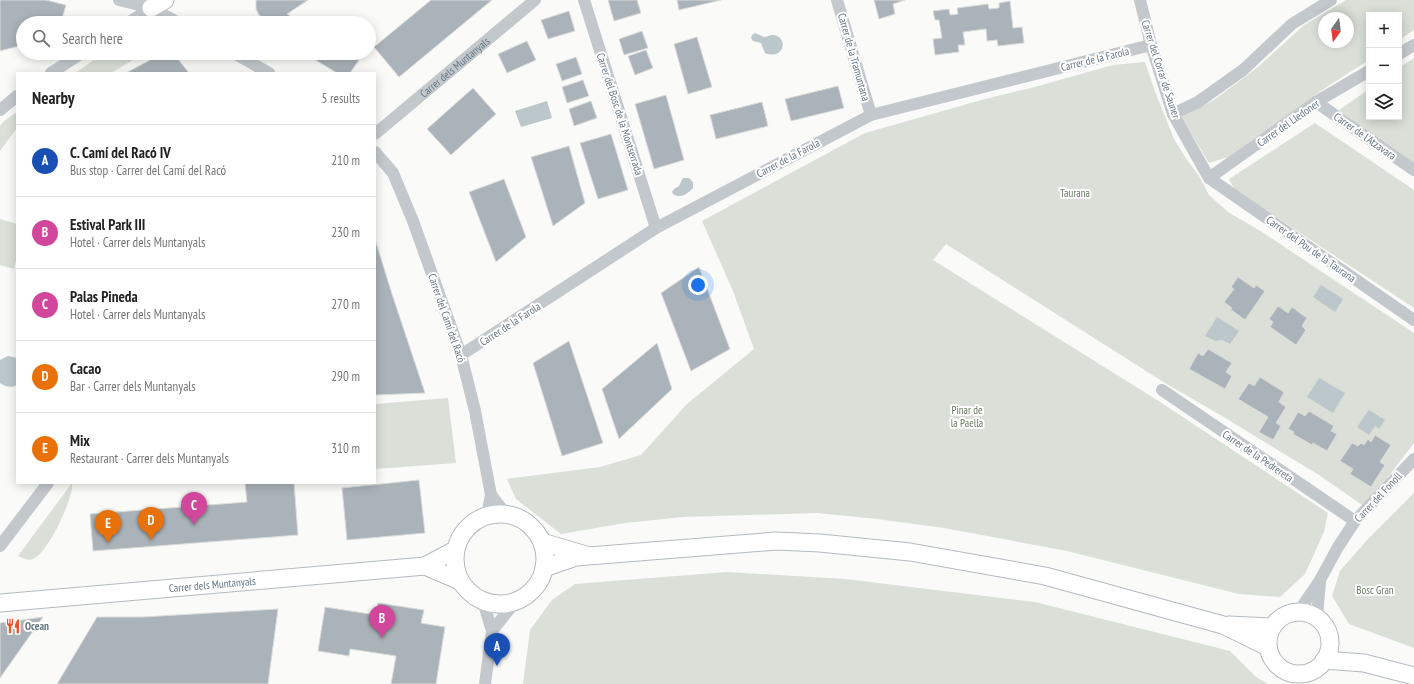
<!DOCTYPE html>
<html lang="en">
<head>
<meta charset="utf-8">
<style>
  :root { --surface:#fff; --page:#f6f6f6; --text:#222; --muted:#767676; --line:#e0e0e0; --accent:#e4572e }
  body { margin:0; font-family:"PT Sans Narrow",sans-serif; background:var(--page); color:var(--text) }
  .controls { position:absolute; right:12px; top:12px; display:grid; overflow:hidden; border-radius:0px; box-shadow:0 2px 10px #0003 }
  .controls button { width:36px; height:36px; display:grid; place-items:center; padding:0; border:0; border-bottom:1px solid var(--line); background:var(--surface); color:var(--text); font:20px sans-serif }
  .compass { position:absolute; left:1318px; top:12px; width:36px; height:36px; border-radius:50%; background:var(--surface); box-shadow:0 2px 10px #0003; rotate:194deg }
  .you { position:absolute; left:698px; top:285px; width:14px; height:14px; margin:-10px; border:3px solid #fff; border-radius:50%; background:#1a73e8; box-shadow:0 0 0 6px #1a73e833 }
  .badge { display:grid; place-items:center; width:26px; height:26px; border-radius:50%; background:var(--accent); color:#fff; font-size:13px; font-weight:700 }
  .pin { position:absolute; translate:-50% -33px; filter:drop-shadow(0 1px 2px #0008) }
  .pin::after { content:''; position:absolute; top:21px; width:14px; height:12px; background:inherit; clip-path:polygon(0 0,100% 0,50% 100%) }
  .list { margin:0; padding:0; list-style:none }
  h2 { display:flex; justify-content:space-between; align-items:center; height:52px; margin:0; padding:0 16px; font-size:17px }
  h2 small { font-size:13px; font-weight:400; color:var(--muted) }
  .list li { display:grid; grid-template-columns:26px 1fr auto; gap:12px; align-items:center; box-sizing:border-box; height:72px; padding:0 16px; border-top:1px solid var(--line) }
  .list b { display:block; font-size:15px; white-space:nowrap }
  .list p { margin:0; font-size:13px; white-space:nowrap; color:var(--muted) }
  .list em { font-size:13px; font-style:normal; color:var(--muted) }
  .icon { flex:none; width:22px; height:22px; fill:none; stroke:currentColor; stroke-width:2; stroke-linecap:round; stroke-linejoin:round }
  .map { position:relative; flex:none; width:1414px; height:684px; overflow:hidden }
  .search { position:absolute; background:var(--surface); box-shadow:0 2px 10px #0003; left:16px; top:16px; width:360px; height:44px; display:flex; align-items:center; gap:10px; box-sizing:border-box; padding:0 14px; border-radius:22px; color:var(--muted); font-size:15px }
  .panel { position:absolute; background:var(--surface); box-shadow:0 2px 10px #0003; left:16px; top:72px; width:360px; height:412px; border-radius:0px }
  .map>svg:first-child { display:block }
  .green { fill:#dadfd7; fill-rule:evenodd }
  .water { fill:#bbc7cb }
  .building { fill:#aab3b9; stroke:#dcdcda }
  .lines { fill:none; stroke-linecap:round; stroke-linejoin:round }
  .secondary-casing { stroke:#b3babf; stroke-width:19 }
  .street { stroke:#c3c8cc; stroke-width:12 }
  .secondary { stroke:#fff; stroke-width:17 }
  .labels { text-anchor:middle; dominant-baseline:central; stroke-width:4; stroke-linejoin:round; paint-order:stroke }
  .street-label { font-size:11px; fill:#657683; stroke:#fff }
  .park-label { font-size:11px; fill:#687a64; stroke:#fff }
  .poi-label { font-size:11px; font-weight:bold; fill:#657683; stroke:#fff; text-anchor:start }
</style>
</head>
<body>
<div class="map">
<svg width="1414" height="684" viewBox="0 0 1414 684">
  <rect width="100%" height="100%" fill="#fafaf8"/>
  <path class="green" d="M1346,0h68v30l-15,10v-25h-30v45l-41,26 -100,71 -19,6 -28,-46 33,-17 44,-33 46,-42zM1324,18h24v24h-24z
    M104,53h41l-34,20h-36z
    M1414,58v107l-75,-55 30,-21v28h30v-49z
    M1145,62l11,32 18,45 11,18 14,19 10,19 19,17 34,20 152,101v110l-49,64 -46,-32 -97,-59 -57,-33 -219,-139 -13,16 224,140 171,113 -4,19 -19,42 -25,23 -41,-3 -172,-43 -123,-23 -67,-9 -60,-6 -134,4 -58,6 -64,11 -45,-35 -9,-20 93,-12 41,-12 46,-51 67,-55 -21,-58 -31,-70 163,-88 120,-34 46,-11 82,-23z
    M17,112v16l-17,23v-25l4,-5z
    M1315,123l99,67v118l-179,-118 -6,-11z
    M0,219l17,5v32l-3,13 -14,-4z
    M448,398l8,65 -81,6v-65z
    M72,483c2,15 -24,70 -39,76 -6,2 -10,-1 -15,-3z
    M1414,493v155l-65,-24 -17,-28 8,-25 27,-31z
    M727,572l118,7 190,23 195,49 26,26 12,7h-745l7,-54 22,-30 23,-16z"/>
  <path class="water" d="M755,33c3,1 6,3 9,4 4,0 8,-4 13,-1 12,6 4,24 -12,17l-4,-10 -8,-2 -2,-3 1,-3z
    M547,101l5,17 -31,9 -6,-16z
    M683,178h6l4,4v6c-6,6 -11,10 -19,7l-2,-3 2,-3 5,-3z
    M1321,285l22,14 -8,13 -22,-15z
    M1217,317l22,14 -9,13 -8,-4 -6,1 -11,-5z
    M8,356l9,2v27c-6,3 -12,2 -17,-2v-23z
    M1319,378l26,15 -12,20 -26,-16z
    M1369,410l16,10 -6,9 -4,-3 -6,9 -12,-8z"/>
  <path class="building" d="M0,0h46l20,5 -5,17 -38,1v22l-23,6z
    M256,0h52l-21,14 14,9h-39l2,-4 -5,-4 -3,-6z
    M431,0h61l-93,77 -25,-30z
    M608,0h29l4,13 -27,8z
    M677,0h44l-42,10z
    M874,0h31l-12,4 2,10 -16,5z
    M1010,1l3,27 9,-1 2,16 -26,3 -1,-6 -10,1 -1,-12 -23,3 2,13h-7l1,7 -24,3 -2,-16 9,-1 -3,-18h-4l-2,-9 16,-2 1,6 8,-1 -1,-6 31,-4 1,5 10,-1v-5z
    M569,11l6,20 -27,8 -7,-19z
    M642,31l6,17 -24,7 -5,-16z
    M697,37l15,50 -24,7 -14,-50z
    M527,41l9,19 -29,13 -9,-19z
    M646,50l7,18 -18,7 -7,-19z
    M163,53h10l16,20h-63z
    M304,53h44l11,7 -9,13h-13z
    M576,57l6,17 -20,7 -6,-17z
    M583,80l6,16 -22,7 -5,-16z
    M838,86l6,22 -53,13 -6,-22z
    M473,88l23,26 -45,41 -24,-26z
    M666,95l18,65 -30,9 -19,-65z
    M591,101l6,17 -23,8 -5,-17z
    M762,102l6,24 -52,13 -6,-24z
    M611,134l17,56 -30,9 -18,-56z
    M569,146l16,57 -32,23 -22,-69z
    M504,179l22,58 -30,25 -27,-70z
    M375,239l17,55 33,99 -49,2 -1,-2z
    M699,267l31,82 -39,22 -30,-78z
    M1238,277l16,11 2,-3 9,6 -20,29 -15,-11 2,-1 -8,-6 10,-13 -3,-2z
    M1278,306l10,7 4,-6 15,11 -5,8 4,4 -10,15 -26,-18 3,-5 -4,-3z
    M569,341l34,102 -41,13 -29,-93z
    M657,343l15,46 -53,50 -17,-50z
    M1208,349l24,14 -6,9 6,4 -7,13 -36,-20 9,-16 5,3z
    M1260,377l24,15 -5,10 7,5 -10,16 5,3 -8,14 -14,-8 9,-15 -30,-18 11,-16 5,3z
    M1309,411l25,15 -3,5 6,3 -10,17 -14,-8 -1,2 -19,-11 1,-2 -6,-3 10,-17 7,4z
    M1375,435l16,10 -11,17 5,3 -14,22 -21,-13 3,-5 -13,-8 12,-18 6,3 3,-3 3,2 4,-6 3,3z
    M419,480l6,53 -78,7 -5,-52z
    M245,483h49l4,52 -205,16 -3,-37 157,-12z
    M378,603l46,7 -3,13 24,4 -9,57h-45l5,-28 -46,-7 -1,7 -31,-5 7,-44 51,8z
    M278,609l-10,75h-211l40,-67h46z
    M43,617l-43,61v-55z"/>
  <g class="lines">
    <g class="secondary-casing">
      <g id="secondary">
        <path d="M151,8l14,-8"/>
        <circle cx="500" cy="559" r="45"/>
        <path d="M542,542l44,13"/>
        <path d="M425,566l35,15"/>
        <path d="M544,568l32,-11 200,-16 44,2 90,9 135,24 178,49 45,22"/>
        <path id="s2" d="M0,603l425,-37 30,-16"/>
        <circle cx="1299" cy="643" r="31"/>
        <path d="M1229,625l43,2"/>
        <path d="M1324,660l40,3 50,13"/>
      </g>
    </g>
    <g class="street">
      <path d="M119,0l32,8 28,15"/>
      <path d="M584,0l72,228"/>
      <path d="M837,0l34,115"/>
      <path d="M1140,0l11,45 22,69 36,64 205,142"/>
      <path d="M128,23l23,-15"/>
      <path d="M234,53l35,20"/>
      <path d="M1399,54l15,-9"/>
      <path d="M51,73l31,-20"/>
      <path d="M1316,102l98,68"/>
      <path d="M0,110l17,-14"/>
      <path d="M1173,114l25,-12 45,-32 49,-46 39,-24"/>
      <path id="s1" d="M375,134l160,-134"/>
      <path d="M375,152l18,21 20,48 48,134 14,56 16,84 -4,20"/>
      <path d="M1209,178l107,-76 53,-31"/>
      <path d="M461,355l195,-127 215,-113 280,-70"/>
      <path d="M1162,390l193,131"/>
      <path d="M491,495l15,19"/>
      <path d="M0,546l48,-63"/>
      <path d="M483,601l9,30 -7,53"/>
      <path d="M1299,611l21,-31 18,-33 17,-26 59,-62"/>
      <path d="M1317,617l3,-36"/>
      <path d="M492,631l23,-29"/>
    </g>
    <use href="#secondary" class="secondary"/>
  </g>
  <defs>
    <g id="restaurant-bare" transform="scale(1.2)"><path d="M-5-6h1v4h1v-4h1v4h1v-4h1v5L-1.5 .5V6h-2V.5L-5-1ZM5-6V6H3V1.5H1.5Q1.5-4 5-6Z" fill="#e4572e" stroke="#fff" stroke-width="2.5" paint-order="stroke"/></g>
  </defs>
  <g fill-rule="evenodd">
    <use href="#restaurant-bare" x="13" y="626"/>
  </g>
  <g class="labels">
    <g class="street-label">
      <text transform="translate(854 57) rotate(74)">Carrer de la Tramuntana</text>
      <text transform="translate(1095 59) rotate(-14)">Carrer de la Farola</text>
      <text stroke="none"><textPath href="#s1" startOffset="104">Carrer dels Muntanyals</textPath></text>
      <text transform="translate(1161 69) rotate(72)">Carrer del Corrar de Sauner</text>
      <text transform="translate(620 114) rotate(72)">Carrer del Bosc de la Montserrada</text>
      <text transform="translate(1288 123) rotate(-35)">Carrer del Lledoner</text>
      <text transform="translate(1365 136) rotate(35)">Carrer de l'Atzavara</text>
      <text transform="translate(788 158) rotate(-28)">Carrer de la Farola</text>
      <text transform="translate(1311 249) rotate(35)">Carrer del Pou de la Taurana</text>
      <text transform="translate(447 318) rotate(71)">Carrer del Camí del Racó</text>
      <text transform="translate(510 324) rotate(-33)">Carrer de la Farola</text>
      <text transform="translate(1258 456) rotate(34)">Carrer de la Pedrereta</text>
      <text transform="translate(1378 497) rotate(-47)">Carrer del Fonoll</text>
      <text stroke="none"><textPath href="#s2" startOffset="213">Carrer dels Muntanyals</textPath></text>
    </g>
    <g class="park-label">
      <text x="1075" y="193">Taurana</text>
      <text x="967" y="410">Pinar de<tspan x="967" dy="13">la Paella</tspan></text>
      <text x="1375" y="590">Bosc Gran</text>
    </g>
    <g class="poi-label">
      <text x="25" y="626">Ocean</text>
    </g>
  </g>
</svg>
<div class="controls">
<button>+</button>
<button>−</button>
<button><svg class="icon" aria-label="layers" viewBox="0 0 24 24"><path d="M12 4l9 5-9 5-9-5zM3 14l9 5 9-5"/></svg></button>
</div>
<svg class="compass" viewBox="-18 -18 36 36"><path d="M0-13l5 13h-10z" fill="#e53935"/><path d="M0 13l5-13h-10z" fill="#767676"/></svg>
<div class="you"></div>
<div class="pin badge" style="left:497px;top:666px;background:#1a4fb4">A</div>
<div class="pin badge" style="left:382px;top:638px;background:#d1479c">B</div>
<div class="pin badge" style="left:194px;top:525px;background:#d1479c">C</div>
<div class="pin badge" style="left:151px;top:540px;background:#e8710a">D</div>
<div class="pin badge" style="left:108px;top:543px;background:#e8710a">E</div>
<div class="search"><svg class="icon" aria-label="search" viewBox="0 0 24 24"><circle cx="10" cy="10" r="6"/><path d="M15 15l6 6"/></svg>Search here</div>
<section class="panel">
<h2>Nearby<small>5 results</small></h2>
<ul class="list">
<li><span class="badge" style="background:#1a4fb4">A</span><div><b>C. Camí del Racó IV</b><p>Bus stop · Carrer del Camí del Racó</p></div><em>210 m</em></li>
<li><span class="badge" style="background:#d1479c">B</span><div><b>Estival Park III</b><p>Hotel · Carrer dels Muntanyals</p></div><em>230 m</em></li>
<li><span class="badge" style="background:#d1479c">C</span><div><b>Palas Pineda</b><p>Hotel · Carrer dels Muntanyals</p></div><em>270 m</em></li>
<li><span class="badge" style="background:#e8710a">D</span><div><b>Cacao</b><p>Bar · Carrer dels Muntanyals</p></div><em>290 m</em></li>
<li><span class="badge" style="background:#e8710a">E</span><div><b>Mix</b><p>Restaurant · Carrer dels Muntanyals</p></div><em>310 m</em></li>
</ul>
</section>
</div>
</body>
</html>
